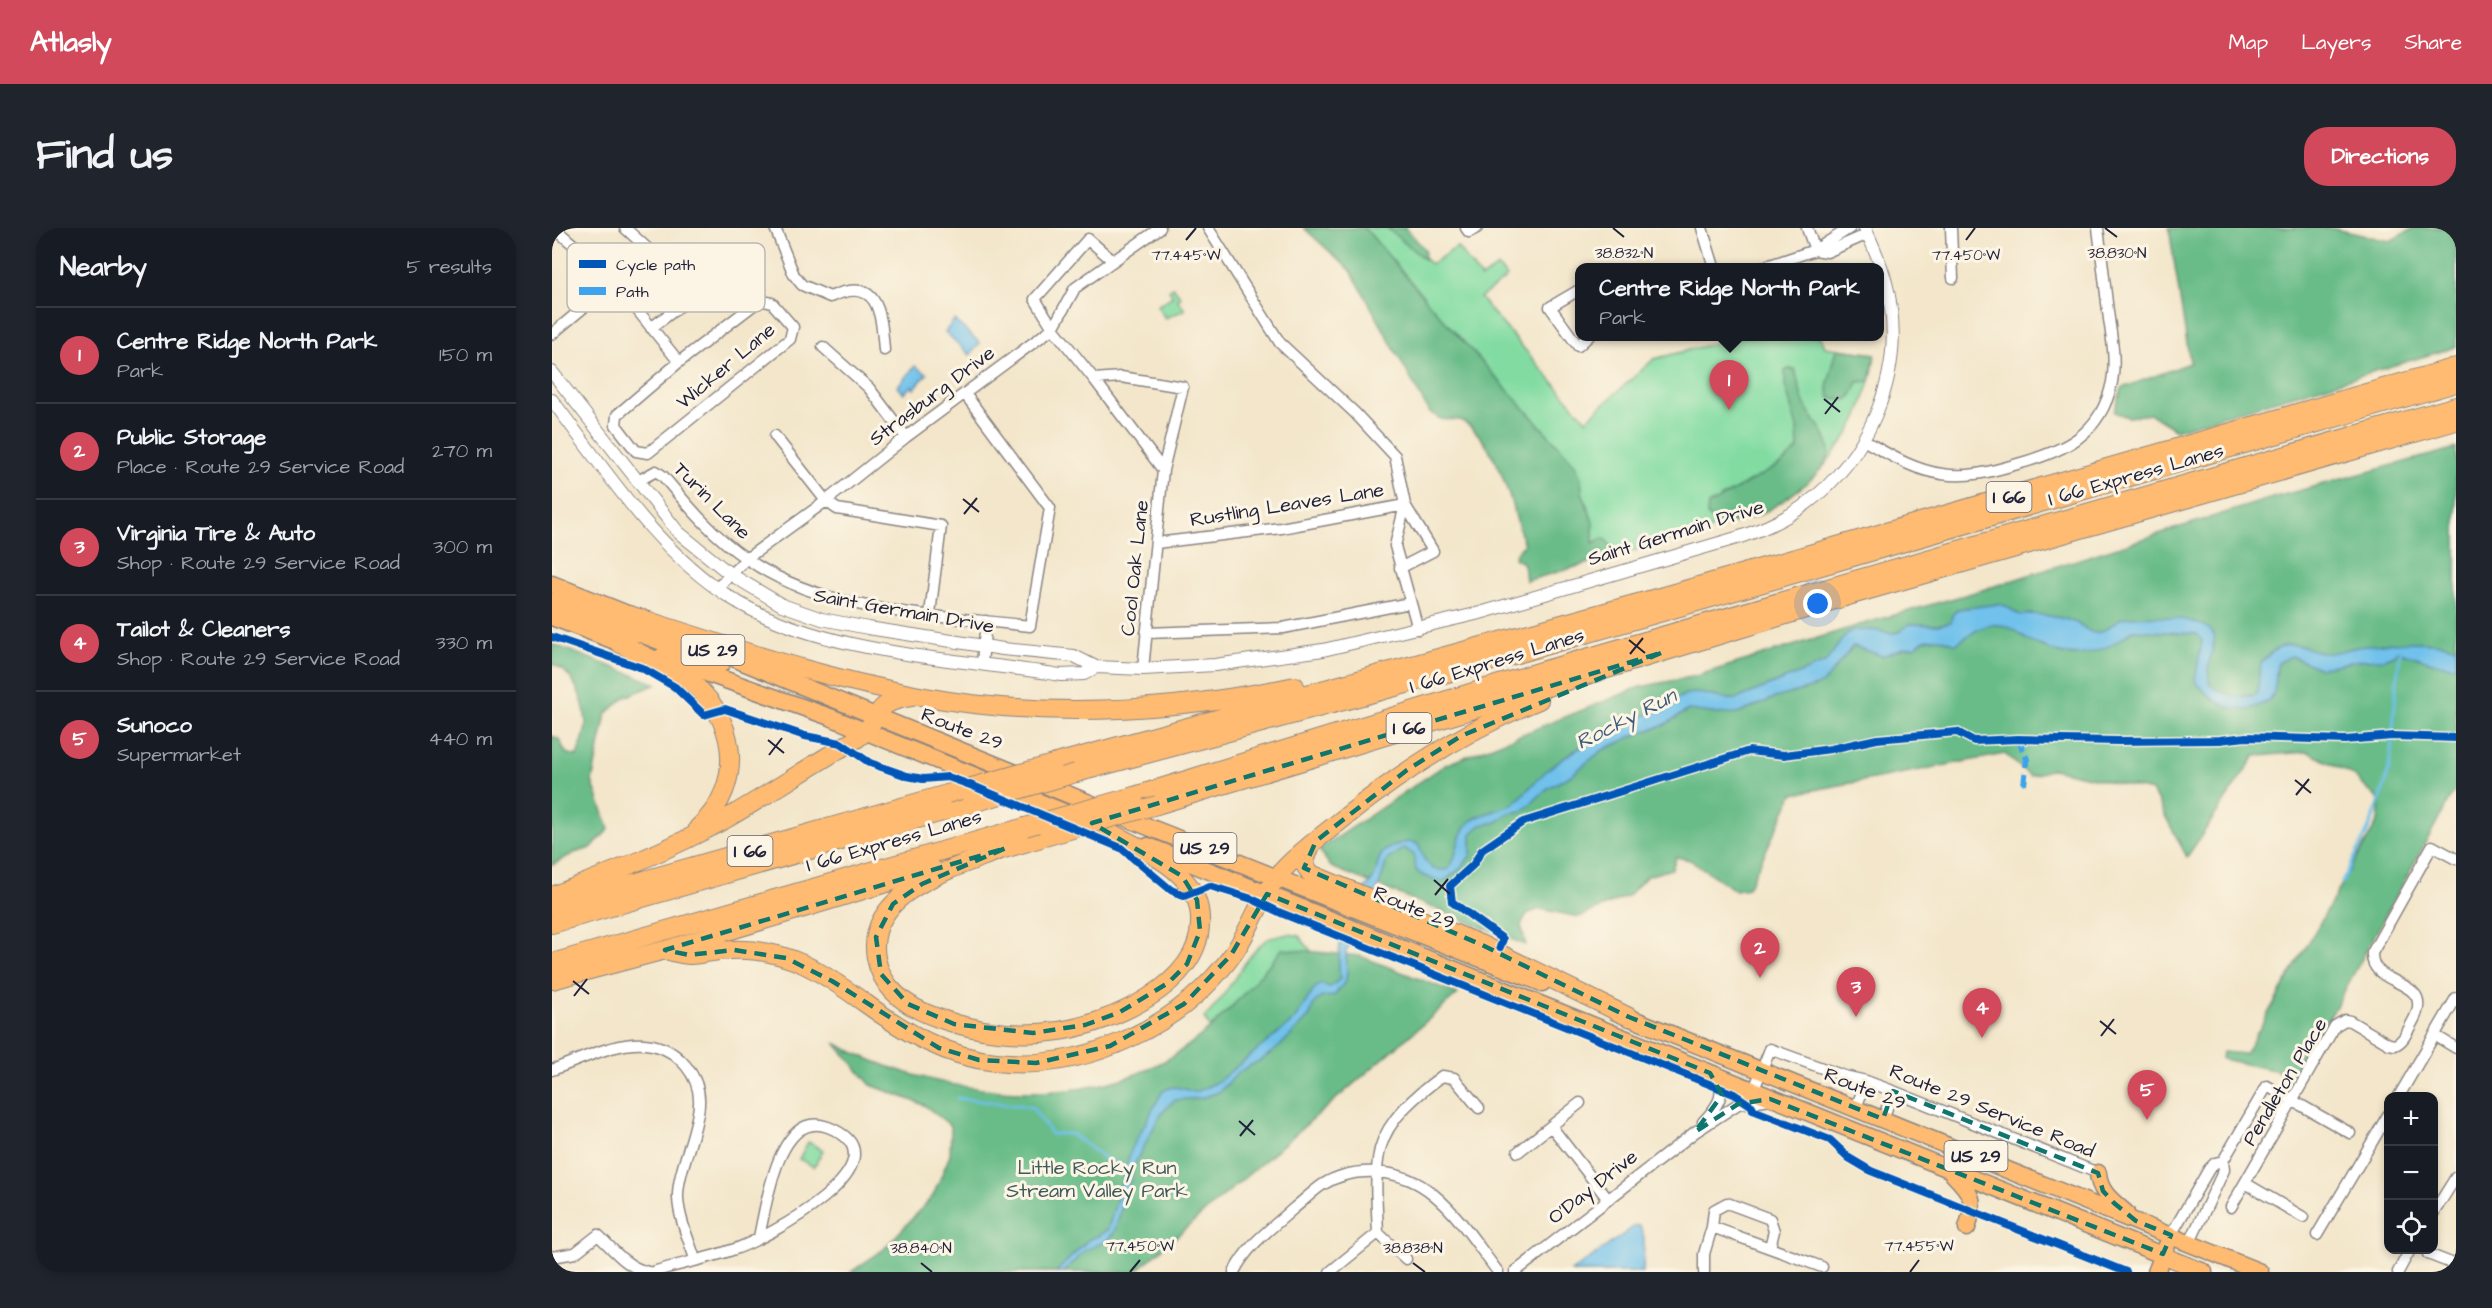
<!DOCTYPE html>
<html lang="en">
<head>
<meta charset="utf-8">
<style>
  :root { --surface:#171b24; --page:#20242c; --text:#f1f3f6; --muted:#9ea1a6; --line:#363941; --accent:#d1495b }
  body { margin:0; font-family:"Architects Daughter",sans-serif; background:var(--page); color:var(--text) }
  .controls { position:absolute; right:18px; bottom:18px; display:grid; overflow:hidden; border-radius:12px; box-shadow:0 3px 9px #0003 }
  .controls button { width:54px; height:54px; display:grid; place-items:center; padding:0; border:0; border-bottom:2px solid var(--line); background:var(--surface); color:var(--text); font:30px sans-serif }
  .you { position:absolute; left:1266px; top:376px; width:21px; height:21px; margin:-15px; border:4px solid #fff; border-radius:50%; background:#1a73e8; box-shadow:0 0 0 9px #1a73e833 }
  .badge { display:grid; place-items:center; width:39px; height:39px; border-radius:50%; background:var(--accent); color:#fff; font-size:20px; font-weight:700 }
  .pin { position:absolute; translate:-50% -50px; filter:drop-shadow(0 2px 3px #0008) }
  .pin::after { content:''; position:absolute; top:32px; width:21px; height:18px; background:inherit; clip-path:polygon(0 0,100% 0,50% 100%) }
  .popup { position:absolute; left:1023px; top:35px; width:309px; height:78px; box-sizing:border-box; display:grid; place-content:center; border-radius:12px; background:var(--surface); filter:drop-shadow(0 2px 4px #0005); font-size:20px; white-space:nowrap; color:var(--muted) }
  .popup b { font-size:22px; color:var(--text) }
  .popup::after { content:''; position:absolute; left:50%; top:100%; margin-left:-12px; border:12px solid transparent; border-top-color:var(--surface) }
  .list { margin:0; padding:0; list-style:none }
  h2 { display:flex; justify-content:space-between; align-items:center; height:78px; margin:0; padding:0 24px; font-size:26px }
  h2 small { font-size:20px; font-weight:400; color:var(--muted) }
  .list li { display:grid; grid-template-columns:39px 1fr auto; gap:18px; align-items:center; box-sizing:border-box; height:96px; padding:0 24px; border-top:2px solid var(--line) }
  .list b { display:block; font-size:22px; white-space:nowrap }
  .list p { margin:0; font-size:20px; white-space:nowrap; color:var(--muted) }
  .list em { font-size:20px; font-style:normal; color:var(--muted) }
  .icon { flex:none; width:33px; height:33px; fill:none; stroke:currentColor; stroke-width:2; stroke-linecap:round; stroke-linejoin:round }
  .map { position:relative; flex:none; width:1904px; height:1044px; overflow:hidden; border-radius:24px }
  header { display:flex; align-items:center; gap:36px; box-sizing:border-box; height:84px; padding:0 30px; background:var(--accent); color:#fff }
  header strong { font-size:28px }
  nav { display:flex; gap:33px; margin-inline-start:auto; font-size:21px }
  .intro { display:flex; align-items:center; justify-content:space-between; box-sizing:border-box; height:144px; padding:0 36px }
  h1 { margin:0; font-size:42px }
  .button { padding:15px 27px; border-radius:24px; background:var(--accent); color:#fff; font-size:21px; font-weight:700 }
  main { display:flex; gap:36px; padding:0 36px }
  aside { flex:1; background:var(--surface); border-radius:24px; box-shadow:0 3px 9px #0003 }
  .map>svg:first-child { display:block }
  .green { fill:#82dca2; stroke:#527f6e; stroke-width:1.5 }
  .forest { fill:#69bc88; stroke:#466f62; stroke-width:1.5 }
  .water { fill:#6fc1eb; stroke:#487293; stroke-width:1.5 }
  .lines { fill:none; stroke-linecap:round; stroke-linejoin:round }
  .stream { stroke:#6fc1eb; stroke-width:3 }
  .minor-casing { stroke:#8a8482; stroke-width:13 }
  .tertiary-casing { stroke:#8a8482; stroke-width:14 }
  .primary-casing { stroke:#8a8482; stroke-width:19 }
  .motorway-casing { stroke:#8a8482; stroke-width:20 }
  .minor { stroke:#fff; stroke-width:10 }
  .tertiary { stroke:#fff; stroke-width:12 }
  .primary { stroke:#febb71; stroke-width:16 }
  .motorway { stroke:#febb71; stroke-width:18 }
  .motorway-bridge-casing { stroke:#8a8482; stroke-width:20; stroke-linecap:butt }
  .motorway-bridge { stroke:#febb71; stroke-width:18 }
  .quiet { stroke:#3ea2ec; stroke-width:6; stroke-dasharray:12 6; stroke-linecap:butt }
  .cycleway-casing { stroke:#fcf5e5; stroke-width:11 }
  .cycleway { stroke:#0057b8; stroke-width:8 }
  .marked { fill:none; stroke:#0f766e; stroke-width:4.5; stroke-dasharray:12 8; stroke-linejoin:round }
  .ticks { fill:none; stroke:#22223b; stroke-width:2 }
  .labels { text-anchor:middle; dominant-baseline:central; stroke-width:6; stroke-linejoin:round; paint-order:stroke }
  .shield { fill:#fcf5e5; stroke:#63616e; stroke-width:1.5 }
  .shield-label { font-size:18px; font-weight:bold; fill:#22223b }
  .street-label { font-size:20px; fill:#22223b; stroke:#fcf5e5 }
  .park-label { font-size:20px; fill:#3f5a5a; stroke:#fcf5e5 }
  .water-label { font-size:21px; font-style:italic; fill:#3d5a79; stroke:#fcf5e5 }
  .key { fill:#fcf5e5; stroke:#bbb6b2; stroke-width:1.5 }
  .key-label { font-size:16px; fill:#22223b }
  .ticks-label { font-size:15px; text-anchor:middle; fill:#22223b; stroke:#fcf5e5; stroke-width:6; stroke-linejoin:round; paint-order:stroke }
</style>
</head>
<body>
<header>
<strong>Atlasly</strong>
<nav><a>Map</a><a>Layers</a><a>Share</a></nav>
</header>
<div class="intro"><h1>Find us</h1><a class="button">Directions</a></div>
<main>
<aside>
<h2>Nearby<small>5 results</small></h2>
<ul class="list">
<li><span class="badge">1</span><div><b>Centre Ridge North Park</b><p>Park</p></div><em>150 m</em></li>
<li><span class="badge">2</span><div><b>Public Storage</b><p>Place · Route 29 Service Road</p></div><em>270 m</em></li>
<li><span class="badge">3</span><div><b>Virginia Tire &amp; Auto</b><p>Shop · Route 29 Service Road</p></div><em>300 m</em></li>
<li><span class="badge">4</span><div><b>Tailot &amp; Cleaners</b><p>Shop · Route 29 Service Road</p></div><em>330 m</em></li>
<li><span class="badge">5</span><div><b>Sunoco</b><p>Supermarket</p></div><em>440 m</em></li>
</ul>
</aside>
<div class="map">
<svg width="1904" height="1044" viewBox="0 0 1904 1044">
  <rect width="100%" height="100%" fill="#fcf5e5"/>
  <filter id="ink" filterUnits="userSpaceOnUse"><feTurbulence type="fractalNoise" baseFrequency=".0167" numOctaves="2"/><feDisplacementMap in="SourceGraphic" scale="12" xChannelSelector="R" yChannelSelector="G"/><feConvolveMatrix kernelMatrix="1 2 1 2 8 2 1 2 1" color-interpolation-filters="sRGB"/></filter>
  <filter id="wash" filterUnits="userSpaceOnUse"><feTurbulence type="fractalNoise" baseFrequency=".008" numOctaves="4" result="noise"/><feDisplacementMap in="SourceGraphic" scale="24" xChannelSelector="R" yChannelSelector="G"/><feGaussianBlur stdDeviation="1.35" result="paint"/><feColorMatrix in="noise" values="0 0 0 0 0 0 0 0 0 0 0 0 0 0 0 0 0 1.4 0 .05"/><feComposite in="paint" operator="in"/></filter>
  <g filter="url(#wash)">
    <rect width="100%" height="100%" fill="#f3e6ca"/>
    <path class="green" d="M811,0h24l44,36 26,-17 24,31 17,-11 9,10 -27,21 106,122 68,-61 85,-22h82l4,10 50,7 -3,21 -13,39 -10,19 -25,33 -15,15 -91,43 3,2 -167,47 -167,-318z
      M621,59l8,10 -4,2 8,11 -20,8 -8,-12 16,-10 -4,-6z
      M737,706l10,2 22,27 -107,71 -10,-16c24,-22 37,-58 62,-78 6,-4 16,-4 23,-6z
      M256,914l15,8 -9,17 -15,-8z"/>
    <path class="forest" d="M752,0h59l7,6 72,84 132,145 7,15 1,14 11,30v21l10,-5 6,5 4,13 -87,25 -2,-17 -10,-6 3,-6 7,-7c-11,-37 -26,-102 -60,-123 -8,-5 -15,-1 -23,-3 -4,-2 -8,-5 -12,-7l-78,-141z
      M835,0h19l19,22 -1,9z
      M1617,0h161l60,13 24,-13h42v119l-280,83 -25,-16 -23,3 -14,-5 8,-24 68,-25z
      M1285,121l38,5 -5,27 -12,1c-6,17 -10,21 -28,16l-3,-11z
      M1236,141h7c3,12 5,25 10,36 8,16 21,26 24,44 3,22 -51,56 -68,65 -12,6 -28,8 -40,12l-14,-11 1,-10 73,-41 17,-15 -1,-21 -12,-43v-14z
      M1904,220v339l-165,301 -13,-17 -56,-12 1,-7 22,2 133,-233 2,-20 -30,-28 -42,-21 -53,4 -68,101 -35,-66 -99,-22 -23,7 -25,-22 -212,40 -45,94 -13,2 -45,-30 -14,-3 -4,12 -25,7 -19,20 -49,21 -39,-8 -13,5 -6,11 5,20 -195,-78 -12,-17 126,-85 195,-78 56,-11 163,-51 120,-34 293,-93z
      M0,416l105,40 -32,13 -19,17 -14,67 17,48 -18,19 -17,5 -22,12v-129l7,3 7,14 11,3c3,-10 9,-22 9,-32 -1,-23 -12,-52 -34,-60z
      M730,721l78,7 98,38 -323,278h-284l33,-23 49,-53 17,-41 1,-29 -27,-21 -53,-20 -36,-42c96,52 244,73 341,11 42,-27 74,-67 106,-105z"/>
    <path class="water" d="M402,92l26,23 -10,12 -25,-23z
      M363,138l12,8 -13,15 -2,-3 -8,7 -7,-6z
      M1446,376c9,0 12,6 20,10 3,2 9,0 13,0 16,1 35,3 49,11 7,3 10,10 20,7 9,-2 14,-12 23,-14 19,-4 82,-2 91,17 3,7 -10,31 -4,49 12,11 32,16 47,10 5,-19 -5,-29 18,-44 19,-13 33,2 53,3 10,0 21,-5 31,-6 33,-5 64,-8 97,0v19c-17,1 -36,-9 -54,-13l-1,-5 -6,7 -12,4 -21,1 -43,8 -28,-12 -13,7c-3,10 -1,23 -5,32 -3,5 -10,9 -15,11 -26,10 -48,-5 -63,-26l7,-39 -5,-7 -64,-4c-27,22 -59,34 -91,16 -5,-2 -9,-2 -13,-5 -12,-8 -20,-18 -37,-16 -14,2 -25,12 -36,19l-16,-6 -16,2 -9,7 -11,1 -22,8 -29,-10 -27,34 -9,6 -45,13 -32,14 -22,1 -30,-4 -25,16 -21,6 -39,18 -33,26 -22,12 -25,23 -14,2 -12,9 -16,3 -6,5 -4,4v21l-11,14 -16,12 -9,-1 -13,-5 -6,-5 -2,-15 -10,-7 -17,12 -9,29 -16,16 -12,27v13l-4,6 1,24 -2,7 -11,14 -12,1 -8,6 -4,13 -31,31 -18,13 -21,11 -21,21 -17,6 -27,2 -6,5 -9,11 -24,45 -22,72 -8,8 -22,10 -20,21h-8l33,-33 9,-3 10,-7 23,-79 31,-58c12,-9 20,-3 34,0l21,-10 64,-51 13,-11 21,-32 6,-4 9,3 10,-8c-3,-25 0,-62 17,-84 4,-5 10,-8 14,-13 12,-19 0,-29 28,-38 7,-2 12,-3 19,0l7,16 8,9 14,1c12,-12 8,-32 20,-45 12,-14 34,-12 48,-23 13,-11 23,-25 36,-35 31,-24 69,-40 104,-56 10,-4 24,-15 32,-17 18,-4 32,7 49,5l89,-36 21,-29 7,-4h19l19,3 8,-1 10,-8 28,1 14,-3 1,-7 6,-6z
      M1083,998h5l4,11 -1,35h-72z"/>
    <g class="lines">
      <path class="stream" d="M1790,655c18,-37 39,-74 47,-115 6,-40 5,-80 12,-120
        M405,870l75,9 19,27h20l33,24 24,11"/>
    </g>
  </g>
  <g filter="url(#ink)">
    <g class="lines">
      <g class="minor-casing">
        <path id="minor" d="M2,0l56,48 69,86
          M73,0l22,20 42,51
          M223,0l19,47 8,10 28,12c49,-22 51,16 54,53
          M656,0l72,115 75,70 40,43 10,49 -10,41 23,83
          M914,0l3,4 8,-4
          M1150,0l12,39
          M1255,0l8,22
          M1399,0l2,50
          M1263,22l12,2 41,-18
          M561,33l-25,-22 -53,60 18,29 41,51 27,-2 62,10 -20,83 -20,199
          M1212,39l51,-17 35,-22
          M1027,62l-29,17 28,39 11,-10
          M208,72l12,3 21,24 -3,12 -142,114 -12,-2 -20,-26 1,-10 62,-53z
          M99,100l59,-45
          M0,106l62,-52 33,-34
          M271,119l46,41 37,49
          M542,151l69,91
          M223,208l51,65 11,8 104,17 -11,88
          M1311,212c25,14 50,30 79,34 25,4 48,-2 72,-9 48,-13 87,-29 98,-83 4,-21 0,-42 -3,-63 -4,-31 -7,-61 -11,-91
          M86,253l18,-10 7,5c25,30 51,61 84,83 78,55 191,56 283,67l20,-118 -85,-114
          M604,315l125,-15 124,-23 28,46 -33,17
          M165,360l29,-29 80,-58 80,-64 147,-109 22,-40 85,-60
          M594,405l137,-5 127,-25
          M430,435l4,-42
          M1884,808l20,12
          M0,842c44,-16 98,-48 134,-4 9,11 14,24 13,38 -1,28 -22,67 -21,94 1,21 11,42 17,61
          M1201,864l17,-43 74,27 22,5 27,10 205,82
          M1847,868l57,-98
          M1304,880l10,-27
          M1331,891l10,-28
          M1151,894c13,-14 27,-30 9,-47
          M999,898l56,72
          M966,924l62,-49
          M1693,955l58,34
          M1679,979l104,-181 10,-6 5,1 39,23 6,1c9,-4 12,-13 17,-22 27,-47 -42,-33 -40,-70l60,-107 24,13
          M1882,984l22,-35
          M826,1005l28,26
          M1619,1007l38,-66 6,-6 8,-2
          M1765,1007l71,-120
          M1637,1016l35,-74 -1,-9 44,-75 83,47
          M1218,1019l4,-16 -4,-12 -43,-16 -13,7 -2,17 110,40
          M1876,1026l28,11
          M0,1029l23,-4 23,-18c15,14 29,33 50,37
          M101,1044c26,-8 53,-13 79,-22 33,-10 181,-90 96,-123 -50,-19 -62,80 -69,110
          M682,1044c13,-27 38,-44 59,-63 10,-8 19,-17 29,-24 34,-21 81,-16 111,9 26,21 45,52 65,78
          M778,1044l48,-39c-1,-27 -4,-58 2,-84 8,-31 38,-55 62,-73l12,2 25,30
          M963,1044l180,-140 43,-28 32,-5
          M1152,1044v-18l8,-27
          M1846,1044l12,-22"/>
      </g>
      <g class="tertiary-casing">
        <path id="tertiary" d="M0,144l126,160 52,42 52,31 40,14 46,9 135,21 71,7 22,11 47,2 72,-4 108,-15 157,-37 260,-76c24,-8 46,-18 66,-33 61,-45 97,-126 84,-202 -4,-27 -14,-50 -25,-74
          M0,172c53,69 104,151 179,198 90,57 225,60 330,77l23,-1 12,-7"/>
      </g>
      <g class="primary-casing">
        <path id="primary" d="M0,356l88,35
          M0,373l169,63
          M0,389l79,30
          M154,419l425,173 411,163
          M109,429l169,60 246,100
          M596,618l1056,426
          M1064,784l644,260
          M1546,945c1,19 14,28 28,40
          M1401,946c20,20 23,27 14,54
          M1604,1044l11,-27"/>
      </g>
      <g class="motorway-casing">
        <path id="motorway" d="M78,387c96,31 191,63 290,81 124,23 252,16 375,-10
          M67,415c21,11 46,21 65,34 54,37 63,107 14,151
          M501,536l625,-172 778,-225
          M524,545l427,-115 953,-275
          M582,568l414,-127 908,-263
          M605,577l695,-210 604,-174
          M759,617l-7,19 7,10 171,71 147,72
          M454,620c-47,19 -142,42 -130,110 6,32 33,50 62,60 39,14 80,19 121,13 52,-8 140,-46 141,-107 1,-19 -7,-36 -20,-49 -18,-19 -61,-37 -86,-51
          M442,624l54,-16
          M0,668c59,-23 117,-46 172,-76 44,-25 86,-54 129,-79 31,-18 14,-39 59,-44
          M1,678l394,-112
          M0,696l418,-120
          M113,722c8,2 17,5 25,5 14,-1 28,-5 42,-5 24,-1 49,4 71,14 22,10 42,25 62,39 40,29 81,54 131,59 89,10 185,-36 237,-108 18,-26 30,-63 51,-85 18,-19 39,-34 60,-51 60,-48 123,-89 195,-118
          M0,735l473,-136
          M0,752l113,-30 268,-81"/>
      </g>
      <use href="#minor" class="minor"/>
      <use href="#tertiary" class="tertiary"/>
      <use href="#primary" class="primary"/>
      <use href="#motorway" class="motorway"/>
      <g class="motorway-bridge-casing">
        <path id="motorway-bridge" d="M395,566l106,-30
          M418,576l106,-31
          M473,599l109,-31
          M496,608l109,-31"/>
      </g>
      <use href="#motorway-bridge" class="motorway-bridge"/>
      <path class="quiet" d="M1466,511l9,20 -3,26"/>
      <g class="cycleway-casing">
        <path id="cycleway" d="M0,409l90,31 33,19 29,28 21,-6 80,27 36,7 29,20 37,13 16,3 25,-2 25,9 148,62 50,42 13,6 26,-10 42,13 29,14 453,181 18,12 1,4 77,30 19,18 22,13 255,101
          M948,719l3,-8 -51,-37 -2,-16 23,-21 9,-15 41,-28 226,-71 35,4 47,-6 46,-10 80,-7 17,9 44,-2 100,2 102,-1 26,-3 99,3 48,-4 63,2"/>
      </g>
      <use href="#cycleway" class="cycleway"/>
    </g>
  </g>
  <path class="marked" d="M1109,425l-200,83 -54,34 -91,71 -12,27 178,77 147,72 254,102 10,-28 205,82 5,18 11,12 22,18 35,14 -8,19 -393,-155 -32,5 -43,28 27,-37 -12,-22 -443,-179 -36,61 -47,49 -74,42 -74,17 -57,-3 -40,-12 -107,-67 -46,-23 -52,-8 -45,5 -24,-5 341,-102 -84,36 -29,20 -17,33 5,37 27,30 46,20 79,9 52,-8 35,-13 48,-29 19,-19 13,-33 -3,-31 -15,-24 -90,-53z"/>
  <path class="ticks" d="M1061,0l11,9M1553,0l12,9M634,12l10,-12M1414,12l9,-12M1272,171l16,13M1273,186l13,-17M411,271l16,13M412,286l13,-16M1077,412l16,13M1078,426l13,-16M216,512l16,13M217,527l13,-17M1743,552l16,13M1744,567l13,-16M882,652l16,14M883,667l13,-16M21,753l16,13M22,768l13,-17M1548,793l16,13M1549,808l13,-17M687,893l16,14M688,908l13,-16M369,1035l11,9M861,1035l12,9M578,1044l10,-12M1358,1044l9,-12"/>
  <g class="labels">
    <g class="shield">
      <rect x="1434.5" y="254" width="45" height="30" rx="4.5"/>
      <rect x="129.5" y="407" width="63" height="30" rx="4.5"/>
      <rect x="834.5" y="485" width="45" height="30" rx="4.5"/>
      <rect x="621.5" y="605" width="63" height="30" rx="4.5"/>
      <rect x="175.5" y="608" width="45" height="30" rx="4.5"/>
      <rect x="1392.5" y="913" width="63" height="30" rx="4.5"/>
    </g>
    <g class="shield-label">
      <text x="1457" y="269">I 66</text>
      <text x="161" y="422">US 29</text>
      <text x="857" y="500">I 66</text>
      <text x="653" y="620">US 29</text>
      <text x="198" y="623">I 66</text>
      <text x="1424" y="928">US 29</text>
    </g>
    <g class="street-label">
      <text transform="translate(174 138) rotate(-40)">Wicker Lane</text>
      <text transform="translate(380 168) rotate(-37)">Strasburg Drive</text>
      <text transform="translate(1584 247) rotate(-16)">I 66 Express Lanes</text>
      <text transform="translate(160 273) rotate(45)">Turin Lane</text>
      <text transform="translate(735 277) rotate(-9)">Rustling Leaves Lane</text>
      <text transform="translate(1124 305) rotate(-17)">Saint Germain Drive</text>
      <text transform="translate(583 340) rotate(-84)">Cool Oak Lane</text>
      <text transform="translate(352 383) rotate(10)">Saint Germain Drive</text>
      <text transform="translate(945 433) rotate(-17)">I 66 Express Lanes</text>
      <text transform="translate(410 501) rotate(21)">Route 29</text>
      <text transform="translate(342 613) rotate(-16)">I 66 Express Lanes</text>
      <text transform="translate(862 680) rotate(22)">Route 29</text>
      <text transform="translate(1733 854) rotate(-59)">Pendleton Place</text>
      <text transform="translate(1313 861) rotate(21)">Route 29</text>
      <text transform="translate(1440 883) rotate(22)">Route 29 Service Road</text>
      <text transform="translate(1041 959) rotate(-38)">O'Day Drive</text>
    </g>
    <g class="park-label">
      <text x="545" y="940">Little Rocky Run<tspan x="545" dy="23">Stream Valley Park</tspan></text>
    </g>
    <g class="water-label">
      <text transform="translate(1074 491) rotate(-27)">Rocky Run</text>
    </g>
  </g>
  <rect x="15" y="15" width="198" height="69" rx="9" class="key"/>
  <rect x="27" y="32" width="27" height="8" fill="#0057b8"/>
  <rect x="27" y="59" width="27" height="8" fill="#3ea2ec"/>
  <g class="key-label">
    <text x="64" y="42">Cycle path</text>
    <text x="64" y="69">Path</text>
  </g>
  <g class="ticks-label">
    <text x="1072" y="30">38.832°N</text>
    <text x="1565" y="30">38.830°N</text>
    <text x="634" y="32">77.445°W</text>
    <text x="1414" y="32">77.450°W</text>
    <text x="588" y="1023">77.450°W</text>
    <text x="1367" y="1023">77.455°W</text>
    <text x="369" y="1025">38.840°N</text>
    <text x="861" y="1025">38.838°N</text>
  </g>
</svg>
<div class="controls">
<button>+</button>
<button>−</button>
<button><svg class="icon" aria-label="locate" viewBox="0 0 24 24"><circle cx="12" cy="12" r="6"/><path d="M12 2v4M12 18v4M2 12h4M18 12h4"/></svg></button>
</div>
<div class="you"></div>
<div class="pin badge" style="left:1177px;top:182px">1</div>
<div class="popup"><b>Centre Ridge North Park</b>Park</div>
<div class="pin badge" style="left:1208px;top:750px">2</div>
<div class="pin badge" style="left:1304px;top:789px">3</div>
<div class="pin badge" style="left:1430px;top:810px">4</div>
<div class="pin badge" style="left:1595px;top:892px">5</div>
</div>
</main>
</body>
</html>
